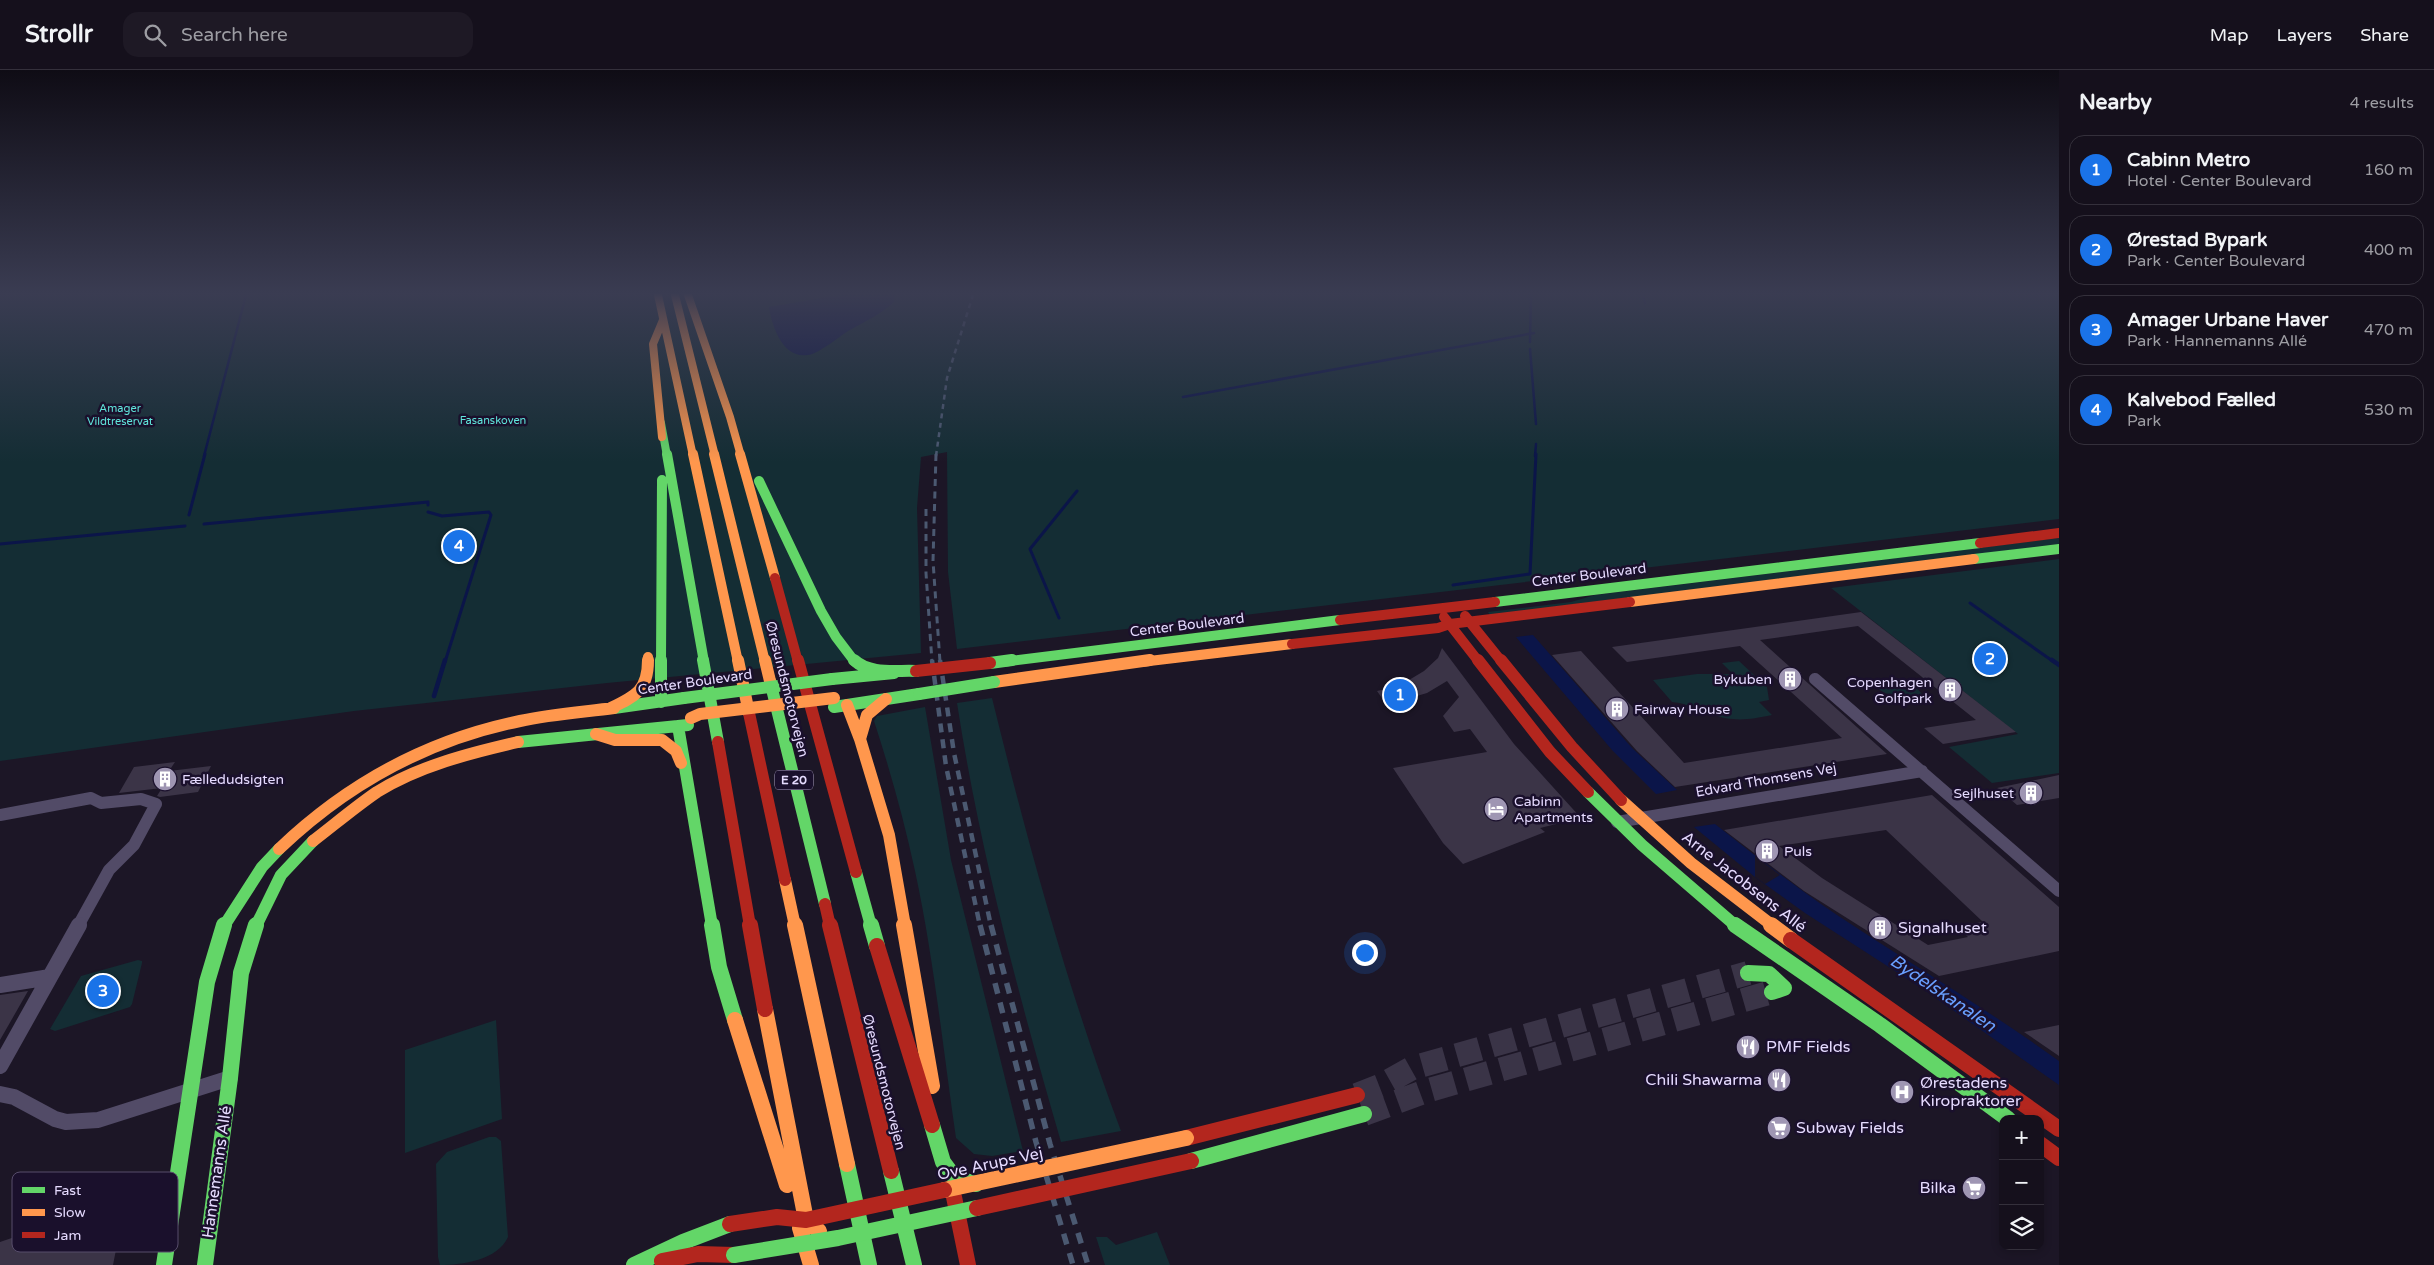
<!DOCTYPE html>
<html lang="en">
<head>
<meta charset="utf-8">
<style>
  :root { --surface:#15101c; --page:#1e1925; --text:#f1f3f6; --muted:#9d9da3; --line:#34303b; --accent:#1a73e8 }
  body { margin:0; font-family:"Varela Round",sans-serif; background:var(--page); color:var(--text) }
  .controls { position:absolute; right:15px; bottom:15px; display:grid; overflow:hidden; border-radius:10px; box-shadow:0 2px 8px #0003 }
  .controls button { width:45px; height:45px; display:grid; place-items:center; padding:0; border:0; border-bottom:1px solid var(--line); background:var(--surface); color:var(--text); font:25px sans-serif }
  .you { position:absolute; left:1364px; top:882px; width:18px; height:18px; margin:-12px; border:4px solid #fff; border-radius:50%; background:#1a73e8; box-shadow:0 0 0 8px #1a73e833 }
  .badge { display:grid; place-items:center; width:32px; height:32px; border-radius:50%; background:var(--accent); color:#fff; font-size:16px; font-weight:700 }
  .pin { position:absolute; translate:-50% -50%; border:2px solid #fff; box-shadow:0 1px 5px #0006 }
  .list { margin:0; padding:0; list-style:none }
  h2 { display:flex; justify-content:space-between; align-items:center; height:65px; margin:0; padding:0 20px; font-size:21px }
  h2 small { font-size:16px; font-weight:400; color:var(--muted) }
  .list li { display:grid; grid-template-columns:32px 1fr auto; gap:15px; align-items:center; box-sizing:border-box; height:70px; margin:0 10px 10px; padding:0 10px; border:1px solid var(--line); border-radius:15px }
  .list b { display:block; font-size:19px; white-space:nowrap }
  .list p { margin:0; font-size:16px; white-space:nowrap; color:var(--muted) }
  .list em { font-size:16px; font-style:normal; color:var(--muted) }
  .icon { flex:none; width:28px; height:28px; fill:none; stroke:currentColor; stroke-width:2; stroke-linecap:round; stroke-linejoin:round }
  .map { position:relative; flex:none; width:2059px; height:1195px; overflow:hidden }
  header { display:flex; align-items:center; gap:30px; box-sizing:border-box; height:70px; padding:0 25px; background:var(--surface); border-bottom:1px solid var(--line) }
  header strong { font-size:24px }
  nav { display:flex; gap:28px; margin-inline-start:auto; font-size:18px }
  .search { width:350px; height:45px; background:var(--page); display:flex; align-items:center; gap:12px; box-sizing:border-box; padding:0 18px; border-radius:15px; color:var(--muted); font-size:19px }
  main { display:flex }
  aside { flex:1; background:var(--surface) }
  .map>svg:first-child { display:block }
  .green { fill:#142d34 }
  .water { fill:#0b1549 }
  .pier { fill:#1c1626 }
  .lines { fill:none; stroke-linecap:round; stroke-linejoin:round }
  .stream-far2 { stroke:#0b1549; stroke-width:2.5 }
  .stream-far1 { stroke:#0b1549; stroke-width:3 }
  .stream { stroke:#0b1549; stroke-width:4.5 }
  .building { fill:#3b3447; fill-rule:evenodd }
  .secondary-tunnel { stroke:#3a3447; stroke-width:24; stroke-dasharray:24 12; stroke-linecap:butt }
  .street-far1 { stroke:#524b67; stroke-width:12 }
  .street { stroke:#524b67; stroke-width:16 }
  .fast-far3 { stroke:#63d668; stroke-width:8 }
  .fast-far2 { stroke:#63d668; stroke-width:10 }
  .fast-far1 { stroke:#63d668; stroke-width:12 }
  .fast { stroke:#63d668; stroke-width:16 }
  .slow-far3 { stroke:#ff974d; stroke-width:8 }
  .slow-far2 { stroke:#ff974d; stroke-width:10 }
  .slow-far1 { stroke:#ff974d; stroke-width:12 }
  .slow { stroke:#ff974d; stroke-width:16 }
  .jam-far2 { stroke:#b3261e; stroke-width:10 }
  .jam-far1 { stroke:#b3261e; stroke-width:12 }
  .jam { stroke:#b3261e; stroke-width:16 }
  .rail-far3 { stroke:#4b5971; stroke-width:2.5; stroke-dasharray:5 4.5; stroke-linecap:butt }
  .rail-far2 { stroke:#4b5971; stroke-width:3; stroke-dasharray:7 5.5; stroke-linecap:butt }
  .rail-far1 { stroke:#4b5971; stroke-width:4.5; stroke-dasharray:9 7; stroke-linecap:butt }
  .rail { stroke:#4b5971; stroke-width:5.5; stroke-dasharray:11 9; stroke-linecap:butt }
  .fast-bridge-far1 { stroke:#63d668; stroke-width:12 }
  .fast-bridge { stroke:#63d668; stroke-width:16 }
  .slow-bridge-far1 { stroke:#ff974d; stroke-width:12 }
  .slow-bridge { stroke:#ff974d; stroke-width:16 }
  .jam-bridge-far1 { stroke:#b3261e; stroke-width:12 }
  .jam-bridge { stroke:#b3261e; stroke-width:16 }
  .labels { text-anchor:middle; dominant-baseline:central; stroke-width:5; stroke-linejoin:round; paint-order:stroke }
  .far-park-label { font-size:11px; fill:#60e6dc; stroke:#1a102c }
  .shield { fill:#1a102c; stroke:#a99ec0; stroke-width:1 }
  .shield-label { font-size:12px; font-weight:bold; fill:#e6dbff }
  .street-label { font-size:14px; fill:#e6dbff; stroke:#1a102c }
  .poi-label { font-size:14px; fill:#e6dbff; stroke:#1a102c; text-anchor:start }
  .near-street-label { font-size:16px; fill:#e6dbff; stroke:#1a102c }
  .near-poi-label { font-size:16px; fill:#e6dbff; stroke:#1a102c; text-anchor:start }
  .near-water-label { font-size:18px; font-style:italic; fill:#699fff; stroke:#1a102c }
  .key { fill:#1a102c; stroke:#574d6b; stroke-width:1 }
  .key-label { font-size:14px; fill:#e6dbff }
</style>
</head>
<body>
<header>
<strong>Strollr</strong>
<div class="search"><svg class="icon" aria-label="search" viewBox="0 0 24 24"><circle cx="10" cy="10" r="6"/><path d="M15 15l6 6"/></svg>Search here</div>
<nav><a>Map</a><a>Layers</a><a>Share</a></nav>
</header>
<main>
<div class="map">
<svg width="2059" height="1195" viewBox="0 0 2059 1195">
  <rect width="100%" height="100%" fill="#1c1626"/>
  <path class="green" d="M0,225h2059v224l-1102,130 -9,-77 -1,-120 -26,5 -4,51 4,145 -314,30 -253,28 -354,50z
    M2059,468v6l-569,71 -2,-3 83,-10 24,-7z
    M2059,489v214l-67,10 -43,-36 69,-13 -187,-146z
    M1739,591l28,26 2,13 -10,2 13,13c-25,5 -37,7 -62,-1 -15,-4 -22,-11 -38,-12l-19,-22 44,-6h36l-11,-11z
    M1889,612c15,-1 26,1 35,15l-4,3c-13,-2 -34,-3 -44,-13l3,-3z
    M992,628c36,146 76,292 129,433l-60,11c-42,-145 -81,-290 -104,-439z
    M925,637l26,153 72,291 -31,5 -18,-2 -18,-16c-13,-89 -22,-179 -41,-267 -11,-51 -25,-101 -41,-150l3,-5z
    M138,890l4,1v2l-10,41 -2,3 -75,24 -5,-2 31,-53z
    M496,950l6,99 -97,34v-103z
    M489,1067h7l5,4 7,96c-10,23 -46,28 -68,28l-2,-8 -2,-93 11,-12z
    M1157,1162l13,33h-65l-9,-28h11l9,8z"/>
  <path class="water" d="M840,225h54v7c-14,13 -30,20 -46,29 -9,6 -30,23 -40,24 -25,4 -36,-28 -39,-48z
    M1533,565l99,113 45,42 -21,4 -44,-44 -96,-113z
    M1715,754c40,32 80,62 122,91 74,49 150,94 222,146v24l-136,-96 -118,-76 -50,-36 -61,-50z"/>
  <path class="pier" d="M1755,786l25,19 -15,9 -10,-7z"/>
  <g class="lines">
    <path class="stream-far2" d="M1643,225l2,8
      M1530,272l1,-47
      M1530,279l6,75
      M1183,327l351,-64
      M204,386l42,-161
      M1535,386l1,-12"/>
    <path class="stream-far1" d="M428,442l14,4 47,-4 2,3 -46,147
      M189,445l16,-61
      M204,454l224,-22v3
      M0,474l185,-18
      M1453,515l77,-11 6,-120
      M1970,533l84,59
      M1059,548l-29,-69 47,-58"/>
    <path class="stream" d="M2052,590l7,5
      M434,626l11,-36"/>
  </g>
  <path class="building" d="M1861,542l155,120 -73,12 -19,-16 52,-8 -118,-94 -98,14 127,114 -212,33 -38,-36 -85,-96 29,-4 103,112 158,-25 -102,-92 -113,16 -15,-15z
    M1442,578l72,96 67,74 -41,10 5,4 -82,32 -20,-21 -50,-75 94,-16 -17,-23 -16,3 -11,-16 16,-19 -12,-16 -20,12 -34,10 -7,1 -9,-13 22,-5 25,-15 14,-13z
    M175,692l-6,9 42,-5 -13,26 -38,5 -3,-1 5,-8 -43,5 15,-26z
    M2059,705v23l-42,7 -20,-17z
    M1932,725l127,112v44l-120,25 -135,-85 -80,-61zM1886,760l97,92 -26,4 11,11 -40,8 -106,-67 -43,-32z
    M28,921l-28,49v-45z
    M2059,955v31l-35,-24z
    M126,1129l-13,66h-113v-23z"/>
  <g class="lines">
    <path class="secondary-tunnel" d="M1357,1025l23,-9 32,-18 336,-95
      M1364,1044l62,-23 346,-99"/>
    <path class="street-far1" d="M1815,609l244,212
      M0,745l91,-17 10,5 40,-4 15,5 -22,41 -25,25 -31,56
      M1617,752l305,-51"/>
    <path class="street" d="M0,915l50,-8
      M0,996l79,-141
      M0,1024l14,3 41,22 11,3 32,-2 132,-42"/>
    <path class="fast-far3" d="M661,353l6,33"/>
    <path class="fast-far2" d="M667,384l37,208
      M759,411l62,130 15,26 19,25
      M1974,489l85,-10
      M1495,532l485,-59
      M661,592l1,-182
      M1002,592l338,-42"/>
    <path class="fast-far1" d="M703,590l15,82
      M854,590c16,15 42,10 62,11
      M990,593l22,-3
      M832,609l62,-6
      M770,611l55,223
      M661,632v-42
      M834,637l85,-13
      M614,638l70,-10
      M678,656l34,200
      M518,672l170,-17
      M1588,722l54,53 94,81
      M856,802l15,54
      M224,856l38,-59 17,-18
      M256,856l25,-51 32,-34"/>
    <path class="fast" d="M712,855l7,42 16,53
      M871,855l6,21
      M1735,855l145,100 128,94
      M1748,903l21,1 15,14 -12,4
      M1191,1091l173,-47
      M847,1094l22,101
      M891,1101l23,94
      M164,1195l43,-283 17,-57
      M205,1195l25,-187 11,-105 15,-48
      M634,1195l49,-23 47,-18"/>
    <path class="slow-far3" d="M658,225l35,161
      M675,225l40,161
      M688,225l42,122 11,39
      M662,367l-9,-93 10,-24"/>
    <path class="slow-far2" d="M693,384l45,208
      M714,384l51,208
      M740,384l35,124
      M1630,532l344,-43
      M648,592v-5
      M1141,592l151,-18"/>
    <path class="slow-far1" d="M738,590l11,53
      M765,590l5,21
      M994,612l156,-22
      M847,635l13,34 29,96 16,91
      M611,638c25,-12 37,-18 37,-48
      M596,664l19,6h47l14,11 5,12
      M860,669l7,-24 19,-16
      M1621,730l70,63 82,63
      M313,771c21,-16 42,-34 64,-49 42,-26 93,-39 141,-50
      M279,779c68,-65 148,-109 241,-128 31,-7 63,-9 94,-13
      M785,810l10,46"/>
    <path class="slow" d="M795,855l52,239
      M904,855l28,161
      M1771,855l20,15
      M765,939l41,211 13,11
      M735,950l52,165
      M800,1158l11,37"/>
    <path class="jam-far2" d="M1980,473l79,-10
      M775,508l23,84
      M1465,546l37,46
      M1444,547l35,45
      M1340,550l155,-18
      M1292,574l146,-16 12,-4 180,-22"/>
    <path class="jam-far1" d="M798,590l58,212
      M1478,590l72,92 38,40
      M1501,590l71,87 49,53
      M749,643l36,167
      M718,672l32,184
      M825,834l5,22"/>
    <path class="jam" d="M750,855l15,84
      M830,855l61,246
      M1791,870l268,189
      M1186,1068l171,-43
      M2040,1074l19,14
      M954,1127l14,68
      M662,1191l36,-7 36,1"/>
    <path class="rail-far3" d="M936,386l11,-78 26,-83"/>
    <path class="rail-far2" d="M936,384l-3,107 7,101
      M926,439v64l6,89"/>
    <path class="rail-far1" d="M932,590l14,106 34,160
      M940,590l14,93 37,173"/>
    <path class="rail" d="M980,855l56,217 37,123
      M991,855l59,219 38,121"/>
    <path class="fast-bridge-far1" d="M919,624l75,-12
      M684,628l148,-19"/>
    <path class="fast-bridge" d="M932,1055l11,37 12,16 21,6
      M734,1185l104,-17 139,-30"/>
    <path class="slow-bridge-far1" d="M691,648l9,-4 134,-16"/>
    <path class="slow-bridge" d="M944,1120l242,-52"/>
    <path class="jam-bridge-far1" d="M916,601l74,-8"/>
    <path class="jam-bridge" d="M877,876l55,179
      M977,1138l214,-47
      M730,1154l47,-7 29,3 138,-30"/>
  </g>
  <linearGradient id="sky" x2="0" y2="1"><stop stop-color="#0f0c15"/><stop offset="0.57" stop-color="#3a3c52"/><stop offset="1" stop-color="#3a3c52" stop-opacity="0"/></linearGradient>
  <rect width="2059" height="392" fill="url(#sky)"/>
  <defs>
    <g id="building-disc" transform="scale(1.25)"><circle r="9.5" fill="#9f96b3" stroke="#1a102c"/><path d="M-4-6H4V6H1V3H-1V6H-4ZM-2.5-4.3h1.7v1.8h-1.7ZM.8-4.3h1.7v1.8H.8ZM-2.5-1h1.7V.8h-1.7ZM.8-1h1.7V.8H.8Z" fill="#fff"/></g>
    <g id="hotel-disc" transform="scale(1.25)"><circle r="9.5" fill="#9f96b3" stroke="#1a102c"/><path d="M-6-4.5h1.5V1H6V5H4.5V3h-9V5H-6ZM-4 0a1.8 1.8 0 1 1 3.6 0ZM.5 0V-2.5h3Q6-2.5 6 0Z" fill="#fff"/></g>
    <g id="restaurant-disc" transform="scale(1.25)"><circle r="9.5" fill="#9f96b3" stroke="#1a102c"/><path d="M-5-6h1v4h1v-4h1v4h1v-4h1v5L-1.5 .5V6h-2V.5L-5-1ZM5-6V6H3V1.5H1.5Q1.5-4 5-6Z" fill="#fff"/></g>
    <g id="hospital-disc" transform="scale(1.25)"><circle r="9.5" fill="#9f96b3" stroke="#1a102c"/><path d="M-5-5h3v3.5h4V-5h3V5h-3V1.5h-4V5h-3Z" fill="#fff"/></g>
    <g id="supermarket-disc" transform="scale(1.25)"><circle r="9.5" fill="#9f96b3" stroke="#1a102c"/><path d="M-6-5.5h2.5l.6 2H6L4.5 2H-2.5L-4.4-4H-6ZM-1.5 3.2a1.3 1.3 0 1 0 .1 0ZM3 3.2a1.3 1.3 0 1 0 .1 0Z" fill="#fff"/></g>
  </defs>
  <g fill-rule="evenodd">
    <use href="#building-disc" x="1790" y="609"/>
    <use href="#building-disc" x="1950" y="620"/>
    <use href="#building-disc" x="1617" y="639"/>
    <use href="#building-disc" x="165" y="709"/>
    <use href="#building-disc" x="2031" y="723"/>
    <use href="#hotel-disc" x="1496" y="739"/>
    <use href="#building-disc" x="1767" y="781"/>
    <use href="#building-disc" x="1880" y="858"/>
    <use href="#restaurant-disc" x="1748" y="977"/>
    <use href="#restaurant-disc" x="1779" y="1010"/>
    <use href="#hospital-disc" x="1902" y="1022"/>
    <use href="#supermarket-disc" x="1779" y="1058"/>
    <use href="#supermarket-disc" x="1974" y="1118"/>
  </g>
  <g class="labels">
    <g class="far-park-label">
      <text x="120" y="338">Amager<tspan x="120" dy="13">Vildtreservat</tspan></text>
      <text x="493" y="350">Fasanskoven</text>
    </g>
    <rect class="shield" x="775" y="700.5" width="38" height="19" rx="4"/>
    <g class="shield-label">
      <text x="794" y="710">E 20</text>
    </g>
    <g class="street-label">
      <text transform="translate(1589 505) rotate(-7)">Center Boulevard</text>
      <text transform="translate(1187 555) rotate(-7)">Center Boulevard</text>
      <text transform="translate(695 612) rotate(-8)">Center Boulevard</text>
      <text transform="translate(787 619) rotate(76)">Øresundsmotorvejen</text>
      <text transform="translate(1766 710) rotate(-10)">Edvard Thomsens Vej</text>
      <text transform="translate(884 1012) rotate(76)">Øresundsmotorvejen</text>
    </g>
    <g class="poi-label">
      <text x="1772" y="609" text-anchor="end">Bykuben</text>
      <text x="1932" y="612" text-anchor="end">Copenhagen<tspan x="1932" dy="16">Golfpark</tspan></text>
      <text x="1634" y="639">Fairway House</text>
      <text x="182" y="709">Fælledudsigten</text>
      <text x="2014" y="723" text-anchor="end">Sejlhuset</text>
      <text x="1514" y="731">Cabinn<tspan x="1514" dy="16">Apartments</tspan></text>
      <text x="1784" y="781">Puls</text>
    </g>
    <g class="near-street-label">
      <text transform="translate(1744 812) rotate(38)">Arne Jacobsens Allé</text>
      <text transform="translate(990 1094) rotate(-12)">Ove Arups Vej</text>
      <text transform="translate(217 1102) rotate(-82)">Hannemanns Allé</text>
    </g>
    <g class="near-poi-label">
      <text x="1898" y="858">Signalhuset</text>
      <text x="1766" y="977">PMF Fields</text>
      <text x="1762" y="1010" text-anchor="end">Chili Shawarma</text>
      <text x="1920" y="1013">Ørestadens<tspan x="1920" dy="18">Kiropraktorer</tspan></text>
      <text x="1796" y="1058">Subway Fields</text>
      <text x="1956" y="1118" text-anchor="end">Bilka</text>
    </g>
    <g class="near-water-label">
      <text transform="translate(1943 923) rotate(34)">Bydelskanalen</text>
    </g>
  </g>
  <rect x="12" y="1102" width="166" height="80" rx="8" class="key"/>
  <rect x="22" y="1117" width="23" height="6" fill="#63d668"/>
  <rect x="22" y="1139" width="23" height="7" fill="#ff974d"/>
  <rect x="22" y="1162" width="23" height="6" fill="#b3261e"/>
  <g class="key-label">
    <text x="54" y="1125">Fast</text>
    <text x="54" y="1147">Slow</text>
    <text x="54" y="1170">Jam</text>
  </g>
</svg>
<div class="controls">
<button>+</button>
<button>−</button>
<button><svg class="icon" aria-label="layers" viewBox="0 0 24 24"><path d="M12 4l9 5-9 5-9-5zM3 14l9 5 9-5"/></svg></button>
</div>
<div class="you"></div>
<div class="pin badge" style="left:1400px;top:625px">1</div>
<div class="pin badge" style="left:1990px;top:589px">2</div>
<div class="pin badge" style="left:103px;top:921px">3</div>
<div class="pin badge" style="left:459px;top:476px">4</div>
</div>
<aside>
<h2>Nearby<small>4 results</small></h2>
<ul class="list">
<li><span class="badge">1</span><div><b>Cabinn Metro</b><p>Hotel · Center Boulevard</p></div><em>160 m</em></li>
<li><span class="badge">2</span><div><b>Ørestad Bypark</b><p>Park · Center Boulevard</p></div><em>400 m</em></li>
<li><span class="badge">3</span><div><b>Amager Urbane Haver</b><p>Park · Hannemanns Allé</p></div><em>470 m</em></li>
<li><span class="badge">4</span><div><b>Kalvebod Fælled</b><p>Park</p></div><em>530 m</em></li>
</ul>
</aside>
</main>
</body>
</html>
